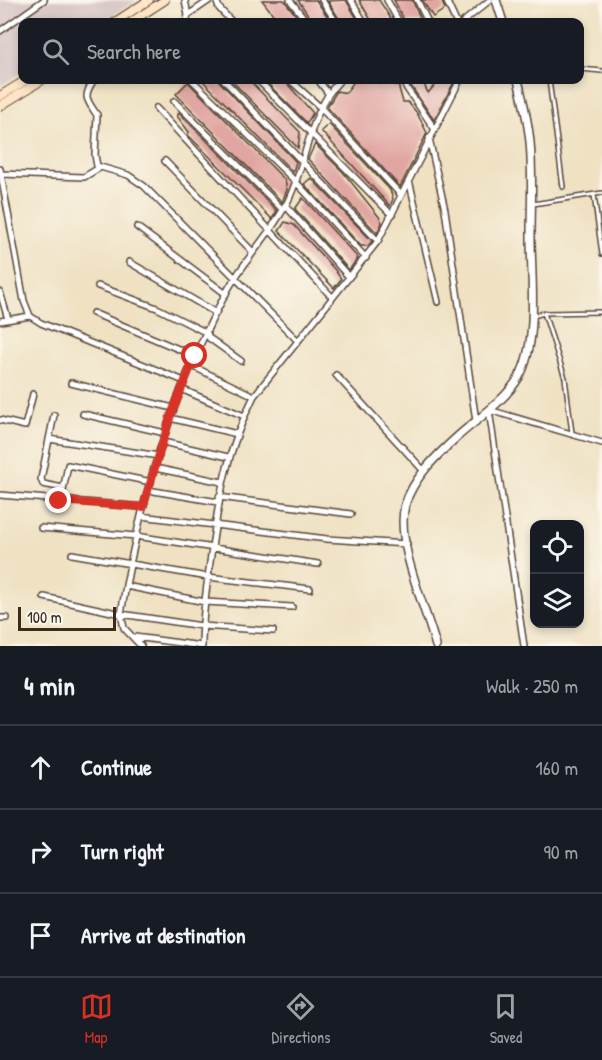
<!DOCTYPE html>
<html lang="en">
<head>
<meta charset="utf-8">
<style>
  :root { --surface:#171b24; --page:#242831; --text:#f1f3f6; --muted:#9ea1a6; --line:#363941; --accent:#d93025 }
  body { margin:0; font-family:"Patrick Hand",sans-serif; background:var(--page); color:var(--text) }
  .controls { position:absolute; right:18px; bottom:18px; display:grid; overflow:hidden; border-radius:12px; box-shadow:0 3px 9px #0003 }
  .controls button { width:54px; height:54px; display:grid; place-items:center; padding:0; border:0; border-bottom:2px solid var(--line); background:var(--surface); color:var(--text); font:30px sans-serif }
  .scale { position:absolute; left:18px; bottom:15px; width:98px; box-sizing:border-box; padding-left:6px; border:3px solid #3b2a1e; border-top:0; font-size:16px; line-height:21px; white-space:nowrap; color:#3b2a1e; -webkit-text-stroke:4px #fbf7ec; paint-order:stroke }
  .stop { position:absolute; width:18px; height:18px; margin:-14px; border:4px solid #d93025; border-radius:50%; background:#fff }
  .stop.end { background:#d93025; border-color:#fff; box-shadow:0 2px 6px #0008 }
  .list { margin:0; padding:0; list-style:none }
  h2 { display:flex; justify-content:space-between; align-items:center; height:78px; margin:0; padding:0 24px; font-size:26px }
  h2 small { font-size:20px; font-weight:400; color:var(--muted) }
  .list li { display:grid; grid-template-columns:39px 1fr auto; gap:18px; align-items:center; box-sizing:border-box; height:84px; padding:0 24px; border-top:2px solid var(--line) }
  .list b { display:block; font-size:22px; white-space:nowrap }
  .list em { font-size:20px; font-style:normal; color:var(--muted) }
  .icon { flex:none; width:33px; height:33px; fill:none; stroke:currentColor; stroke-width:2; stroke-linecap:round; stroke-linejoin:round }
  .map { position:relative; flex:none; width:602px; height:646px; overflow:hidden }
  .search { position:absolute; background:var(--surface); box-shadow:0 3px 9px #0003; left:18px; right:18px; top:18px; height:66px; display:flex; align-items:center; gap:15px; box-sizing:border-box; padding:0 21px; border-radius:12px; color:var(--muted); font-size:22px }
  .sheet { height:330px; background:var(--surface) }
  nav { display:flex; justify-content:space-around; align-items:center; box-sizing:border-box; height:84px; border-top:2px solid var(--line); background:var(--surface); font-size:16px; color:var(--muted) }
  nav a { display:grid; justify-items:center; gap:3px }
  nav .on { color:var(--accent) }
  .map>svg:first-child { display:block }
  .industrial { fill:#d2bfbf }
  .building { fill:#e1a6a1 }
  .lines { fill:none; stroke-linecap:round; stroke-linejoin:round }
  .service-casing { stroke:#564537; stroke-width:6 }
  .minor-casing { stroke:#564537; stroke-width:8 }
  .tertiary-casing { stroke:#564537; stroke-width:10 }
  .secondary-casing { stroke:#564537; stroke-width:10 }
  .service { stroke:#fff; stroke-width:3 }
  .minor { stroke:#fff; stroke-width:5 }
  .tertiary { stroke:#fff; stroke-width:7 }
  .secondary { stroke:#fee5c5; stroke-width:8 }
  .route { stroke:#d93025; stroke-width:8 }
</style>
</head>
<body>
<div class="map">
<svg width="602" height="646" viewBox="0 0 602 646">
  <rect width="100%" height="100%" fill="#fbf7ec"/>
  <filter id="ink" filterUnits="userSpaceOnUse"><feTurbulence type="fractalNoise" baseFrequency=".0167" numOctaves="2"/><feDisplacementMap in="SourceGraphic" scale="12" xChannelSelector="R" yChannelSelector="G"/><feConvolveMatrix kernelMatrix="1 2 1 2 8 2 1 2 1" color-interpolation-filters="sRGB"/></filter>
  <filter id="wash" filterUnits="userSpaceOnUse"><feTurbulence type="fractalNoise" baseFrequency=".008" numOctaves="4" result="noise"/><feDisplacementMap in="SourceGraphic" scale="24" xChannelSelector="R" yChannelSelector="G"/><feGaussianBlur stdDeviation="1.35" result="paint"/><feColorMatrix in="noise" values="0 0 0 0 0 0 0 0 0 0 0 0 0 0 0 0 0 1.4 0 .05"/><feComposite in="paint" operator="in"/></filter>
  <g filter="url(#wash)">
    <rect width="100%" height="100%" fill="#efe1c2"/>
    <path class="industrial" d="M0,0h138l-36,22h-80v50l-22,14z"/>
    <g id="blocks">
      <path class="building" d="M262,0h22l17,22h-22z
        M298,0h18l15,22h-18z
        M346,0l1,2 12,20h-18l-13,-21z
        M359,0h20l14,22h-21z
        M394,0h18l10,22h-17z
        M422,0h19l4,9 -12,8z
        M202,80h16l78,82 -3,10z
        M231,80h18l51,52 -2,16z
        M264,80h20l29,33 -6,10z
        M355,80h27l-2,3 18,2 5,17h5l9,11 10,20 -27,54 -73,-80 10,-16 9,2z
        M407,80h15l6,13 11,-13h16l-21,40z
        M188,82l97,98 2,10 -5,12 -106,-108z
        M179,113l98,98 -5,8 -84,-84 1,-3 -12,-16z
        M329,124l61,66 3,9 -3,7 -69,-75z
        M315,144l28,28 37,46 2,5 -5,10 -69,-74z
        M311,178l61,63 -4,5h-7l-57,-62z
        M303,198l55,60 -9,12 -54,-61z
        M285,222l9,3 41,45 6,9 -7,9 -55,-57z"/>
    </g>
  </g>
  <g filter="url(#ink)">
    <use href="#blocks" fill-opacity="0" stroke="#564537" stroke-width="1.5"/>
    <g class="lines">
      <g class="service-casing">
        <path id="service" d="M580,69l22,2
          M549,80l14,107
          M594,195l8,59
          M533,204l69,-11
          M544,313l21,65 7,55
          M533,316l11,-3 58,-1"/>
      </g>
      <g class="minor-casing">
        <path id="minor" d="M185,0l3,15 -2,7
          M216,0l3,8 13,14
          M290,0l17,22
          M322,0l14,22
          M351,0l13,22
          M387,0l12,22
          M417,0l11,22
          M446,0l10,22
          M188,15l22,-15
          M463,22l27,-22
          M0,31l44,-31
          M94,80c-12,17 -7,20 3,35l-2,40 2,11 31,9 16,11 153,154
          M192,80l103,101 71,77
          M224,80l154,161
          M258,80l134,135
          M290,80l31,28 80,87
          M318,80l10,13
          M401,80l33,48
          M174,101l109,109
          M156,108l176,189
          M429,138l16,72 31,211
          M165,161l87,90
          M0,169l24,132 6,15 11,7 143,58
          M1,174l83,3 15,-9
          M409,180l29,122
          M285,205l64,72
          M137,227l89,67
          M129,262l87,51
          M98,286l59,22 50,25 2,5 32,23
          M0,292l8,27
          M93,313l102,43
          M0,321l30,-5
          M190,365l64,31
          M336,375l88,96
          M71,383l102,25
          M181,389l63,27
          M83,414l82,19
          M54,415l-13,64 2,5 20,4
          M170,418l67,16
          M0,420l25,6 8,-32
          M49,439l110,17
          M163,442l65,15
          M155,468l67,14
          M148,490l70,12
          M0,495l143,12
          M219,497l132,17
          M61,501l7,-36 83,17
          M141,516l186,23 80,5
          M41,528l95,8 182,28
          M72,554l136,23 102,12
          M126,586l79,16 87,5
          M44,597l77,17 81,12 71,5
          M0,618h7
          M135,637l67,9
          M141,646l-17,-18 -3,-14c18,-111 51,-222 105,-321 17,-32 44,-58 61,-90 21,-42 20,-88 53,-123
          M202,646c0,-31 5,-61 9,-91 8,-59 16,-105 43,-159l124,-155 82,-161
          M524,646l-35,-236 113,33"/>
      </g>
      <g class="tertiary-casing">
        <path id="tertiary" d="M496,0l7,22
          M436,646c-10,-38 -41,-103 -31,-141 8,-27 32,-50 52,-68 20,-18 48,-36 62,-60 20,-35 12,-100 12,-139 0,-32 2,-64 -1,-96 -2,-21 -7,-42 -12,-62"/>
      </g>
      <g class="secondary-casing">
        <path id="secondary" d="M115,22l34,-22
          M131,22l34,-22
          M0,96l26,-16
          M0,106l42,-26"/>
      </g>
      <use href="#service" class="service"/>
      <use href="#minor" class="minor"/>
      <use href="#tertiary" class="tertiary"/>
      <use href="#secondary" class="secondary"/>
    </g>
  </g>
  <g class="lines" filter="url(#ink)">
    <path class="route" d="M59,501l84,6 28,-92 24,-59"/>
  </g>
</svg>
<div class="controls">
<button><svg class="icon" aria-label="locate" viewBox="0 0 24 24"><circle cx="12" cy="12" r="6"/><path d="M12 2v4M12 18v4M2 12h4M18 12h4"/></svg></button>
<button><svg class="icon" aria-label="layers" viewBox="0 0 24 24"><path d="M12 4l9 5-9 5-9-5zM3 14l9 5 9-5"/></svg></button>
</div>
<div class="scale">100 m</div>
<div class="stop" style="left:195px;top:356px"></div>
<div class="stop end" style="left:59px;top:501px"></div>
<div class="search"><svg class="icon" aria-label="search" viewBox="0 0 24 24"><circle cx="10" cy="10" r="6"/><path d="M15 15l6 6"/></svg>Search here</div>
</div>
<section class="sheet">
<h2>4 min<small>Walk · 250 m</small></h2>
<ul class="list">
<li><svg class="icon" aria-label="ahead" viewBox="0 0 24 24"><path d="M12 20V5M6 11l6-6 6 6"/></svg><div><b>Continue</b></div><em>160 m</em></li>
<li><svg class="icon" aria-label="right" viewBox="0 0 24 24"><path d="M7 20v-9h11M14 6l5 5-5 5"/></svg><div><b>Turn right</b></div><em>90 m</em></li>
<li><svg class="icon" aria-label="arrive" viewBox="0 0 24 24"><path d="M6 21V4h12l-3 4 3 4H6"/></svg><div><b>Arrive at destination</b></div></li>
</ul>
</section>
<nav>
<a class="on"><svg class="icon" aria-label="map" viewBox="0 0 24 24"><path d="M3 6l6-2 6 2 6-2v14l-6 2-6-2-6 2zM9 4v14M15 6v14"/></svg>Map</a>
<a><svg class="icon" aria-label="directions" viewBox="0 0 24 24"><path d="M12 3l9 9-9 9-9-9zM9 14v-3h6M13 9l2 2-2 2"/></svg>Directions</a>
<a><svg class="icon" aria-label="saved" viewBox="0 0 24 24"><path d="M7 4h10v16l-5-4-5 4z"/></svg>Saved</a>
</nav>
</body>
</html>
